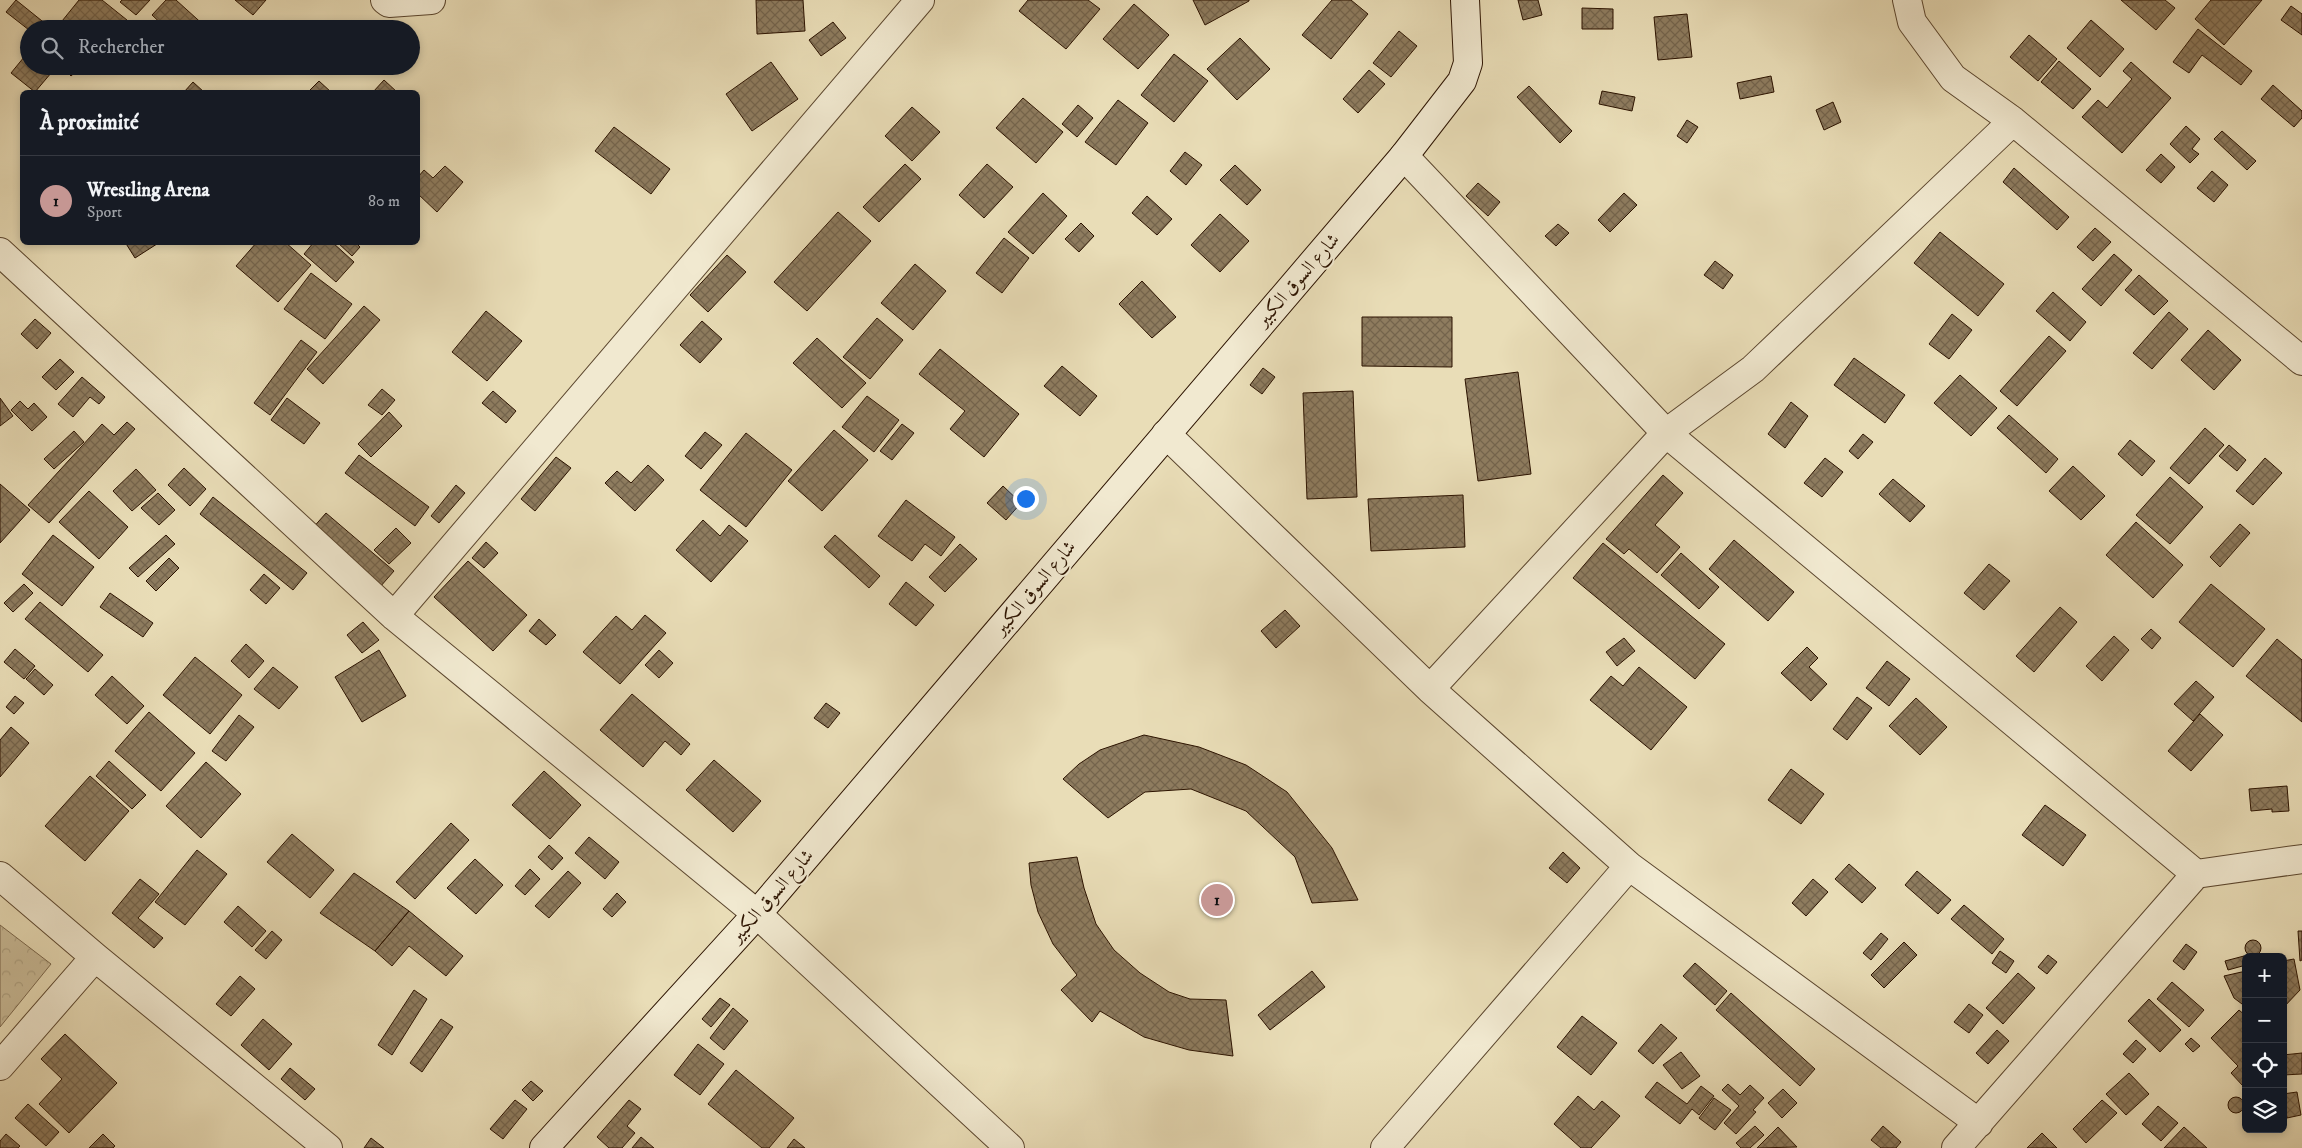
<!DOCTYPE html>
<html lang="fr">
<head>
<meta charset="utf-8">
<style>
  :root { --surface:#171b24; --page:#242831; --text:#f1f3f6; --muted:#9ea1a6; --line:#363941; --accent:#c59692 }
  body { margin:0; font-family:"IM FELL DW Pica",Amiri,serif; background:var(--page); color:var(--text) }
  .controls { position:absolute; right:15px; bottom:15px; display:grid; overflow:hidden; border-radius:8px; box-shadow:0 2px 8px #0003 }
  .controls button { width:45px; height:45px; display:grid; place-items:center; padding:0; border:0; border-bottom:1px solid var(--line); background:var(--surface); color:var(--text); font:25px sans-serif }
  .you { position:absolute; left:1025px; top:498px; width:18px; height:18px; margin:-12px; border:4px solid #fff; border-radius:50%; background:#1a73e8; box-shadow:0 0 0 8px #1a73e833 }
  .badge { display:grid; place-items:center; width:32px; height:32px; border-radius:50%; background:var(--accent); color:#111; font-size:16px; font-weight:700 }
  .pin { position:absolute; translate:-50% -50%; border:2px solid #fff; box-shadow:0 1px 5px #0006 }
  .list { margin:0; padding:0; list-style:none }
  h2 { display:flex; justify-content:space-between; align-items:center; height:65px; margin:0; padding:0 20px; font-size:21px }
  h2 small { font-size:16px; font-weight:400; color:var(--muted) }
  .list li { display:grid; grid-template-columns:32px 1fr auto; gap:15px; align-items:center; box-sizing:border-box; height:90px; padding:0 20px; border-top:1px solid var(--line) }
  .list b { display:block; font-size:19px; white-space:nowrap }
  .list p { margin:0; font-size:16px; white-space:nowrap; color:var(--muted) }
  .list em { font-size:16px; font-style:normal; color:var(--muted) }
  .icon { flex:none; width:28px; height:28px; fill:none; stroke:currentColor; stroke-width:2; stroke-linecap:round; stroke-linejoin:round }
  .map { position:relative; flex:none; width:2302px; height:1148px; overflow:hidden }
  .search { position:absolute; background:var(--surface); box-shadow:0 2px 8px #0003; left:20px; top:20px; width:400px; height:55px; display:flex; align-items:center; gap:12px; box-sizing:border-box; padding:0 18px; border-radius:28px; color:var(--muted); font-size:19px }
  .panel { position:absolute; background:var(--surface); box-shadow:0 2px 8px #0003; left:20px; top:90px; width:400px; height:155px; border-radius:8px }
  .map>svg:first-child { display:block }
  .forest { fill:url(#forest-crowns); stroke:#7a674c }
  .building { fill:url(#building-cross-hatch); stroke:#2c1300 }
  .lines { fill:none; stroke-linecap:round; stroke-linejoin:round }
  .street-casing { stroke:#5b462e; stroke-width:30 }
  .secondary-casing { stroke:#2c1300; stroke-width:30 }
  .street { stroke:#f1e9d0; stroke-width:28 }
  .secondary { stroke:#f1e9d0; stroke-width:28 }
  .labels { text-anchor:middle; dominant-baseline:central; stroke-width:4; stroke-linejoin:round; paint-order:stroke }
  .street-label { font-size:19px; fill:#2c1300; stroke:#f1e9d0 }
</style>
</head>
<body>
<div class="map">
<svg width="2302" height="1148" viewBox="0 0 2302 1148">
  <defs>
    <pattern id="forest-crowns" width="20" height="18" patternUnits="userSpaceOnUse" patternTransform="scale(1.25)"><rect width="20" height="18" fill="#c9bb98"/><path d="M2 6a3 3 0 1 1 6 0M12 15a3 3 0 1 1 6 0" fill="none" stroke="#ada081"/></pattern>
    <pattern id="building-cross-hatch" width="8" height="8" patternUnits="userSpaceOnUse" patternTransform="scale(1.25)"><rect width="8" height="8" fill="#8e7c5f"/><path d="M0 0l8 8M0 8l8-8" fill="none" stroke="#74644c"/></pattern>
  </defs>
  <rect width="100%" height="100%" fill="#e9ddb7"/>
  <filter id="stains"><feTurbulence type="fractalNoise" baseFrequency=".004" numOctaves="4"/><feColorMatrix values="0 0 0 0 .2 0 0 0 0 .09 0 0 0 0 .02 0 0 0 .5 -.17"/></filter>
  <radialGradient id="worn" r=".72"><stop offset=".6" stop-color="#630" stop-opacity="0"/><stop offset="1" stop-color="#630" stop-opacity=".3"/></radialGradient>
  <path class="forest" d="M0,925l51,39 -51,63z"/>
  <path class="building" d="M16,0l36,29 -23,1 -23,-18z
    M79,0h23l25,20 -7,9h-60l-2,-3z
    M122,0h28l-14,15 -16,-13z
    M166,0h10l31,28 -40,1 -15,-14z
    M235,0h31l-13,15z
    M756,0h47l2,31 -48,3z
    M1028,0h60l12,9 -34,40 -47,-38z
    M1193,0h56v1l-44,24z
    M1332,0h19l17,14 -37,45 -29,-24z
    M1518,0h20l4,15 -19,5z
    M2121,0h44l10,8 -19,22z
    M2211,0h51l-38,45 -29,-26z
    M1134,4l35,31 -31,34 -35,-30z
    M2291,6l11,8v21l-21,-15z
    M1582,8l31,1v20h-31z
    M1687,14l5,43 -34,3 -4,-43z
    M2091,20l33,29 -24,28 -33,-29z
    M833,22l13,16 -25,18 -12,-16z
    M2198,29l54,42 -11,14 -39,-30 -13,18 -16,-11z
    M1399,31l18,15 -26,31 -18,-14z
    M2029,35l28,24 -19,22 -28,-24z
    M1240,38l30,31 -33,31 -30,-31z
    M29,51v15h28l-22,26 -24,-19z
    M1174,54l34,27 -34,41 -33,-27z
    M2059,61l32,28 -18,20 -32,-27z
    M771,62l27,37 -46,32 -26,-37z
    M2131,62l40,36 -49,55 -40,-36 16,-17 9,8 25,-29 -9,-8z
    M61,66h17l2,2 -9,8z
    M1369,70l16,14 -27,29 -15,-14z
    M1771,76l3,16 -34,7 -3,-16z
    M384,80l13,12h-24z
    M319,81l12,11h-23z
    M193,82l11,10h-20z
    M2273,85l29,26v7l-8,9 -33,-28z
    M1529,86l43,45 -12,12 -43,-46z
    M1602,91l33,6 -3,14 -33,-7z
    M1023,98l40,34 -27,31 -40,-35z
    M1118,100l30,23 -32,42 -31,-23z
    M1833,102l8,20 -17,8 -8,-20z
    M1078,105l15,13 -16,19 -15,-13z
    M912,107l28,25 -28,29 -27,-25z
    M1687,120l11,7 -11,16 -10,-7z
    M2186,126l14,13 -8,10 7,5 -9,9 -20,-19z
    M614,127l56,42 -19,25 -56,-43z
    M2222,131l34,30 -9,9 -33,-31z
    M1185,152l17,13 -16,20 -16,-14z
    M2161,154l14,13 -14,16 -15,-13z
    M905,164l16,15 -42,43 -16,-15z
    M987,164l26,23 -29,31 -25,-23z
    M1235,165l26,25 -14,15 -27,-25z
    M445,166l18,16 -26,30 -19,-18v-17l6,-7 9,8z
    M2014,168l55,49 -12,13 -54,-48z
    M2212,171l16,14 -14,17 -17,-14z
    M1478,183l22,19 -12,14 -22,-20z
    M1043,193l24,23 -34,38 -25,-22z
    M1624,193l13,12 -27,27 -12,-12z
    M1147,196l25,23 -15,16 -25,-22z
    M838,212l33,29 -64,70 -33,-29z
    M1220,214l29,27 -29,31 -29,-27z
    M1081,223l13,13 -15,16 -14,-13z
    M1558,224l11,9 -13,13 -11,-10z
    M2095,228l16,14 -18,19 -16,-14z
    M1940,232l64,52 -26,32 -64,-53z
    M1004,238l25,20 -27,35 -26,-20z
    M125,242h35l-25,16z
    M257,242h28l26,23 -33,37 -42,-36z
    M314,242h18l22,20 -18,20 -32,-28z
    M337,242h18l5,5 -8,9z
    M2114,254l18,16 -31,36 -19,-17z
    M727,255l19,17 -38,40 -18,-17z
    M1715,261l18,14 -10,14 -19,-14z
    M915,264l31,27 -33,39 -32,-27z
    M311,273l41,31 -27,35 -41,-30z
    M2139,275l29,26 -14,14 -29,-25z
    M1142,281l34,36 -24,21 -33,-34z
    M2053,292l33,30 -16,19 -34,-30z
    M364,306l16,14 -57,64 -16,-15z
    M486,311l36,30 -35,40 -35,-29z
    M2169,312l19,17 -36,40 -19,-16z
    M1952,314l20,16 -23,29 -20,-15z
    M1362,317h90v50l-90,-1z
    M877,318l26,22 -33,39 -27,-22z
    M35,319l16,14 -14,16 -16,-15z
    M702,321l20,18 -22,24 -20,-18z
    M2208,330l33,30 -27,30 -33,-30z
    M2049,336l17,15 -49,55 -17,-15z
    M817,338l49,45 -24,25 -49,-45z
    M301,340l16,12 -47,63 -16,-12z
    M940,349l79,65 -35,43 -34,-28 15,-18 -46,-37z
    M1854,358l51,37 -20,28 -51,-38z
    M60,359l14,13 -18,18 -14,-13z
    M1062,366l35,30 -17,20 -36,-30z
    M1263,368l12,9 -13,17 -12,-9z
    M1518,372l13,102 -53,7 -13,-102z
    M1960,375l37,33 -26,28 -37,-33z
    M82,377l23,20 -6,7 -9,-7 -17,20 -15,-13z
    M382,389l13,11 -13,15 -14,-10z
    M493,391l23,20 -10,12 -24,-20z
    M1353,391l4,106 -50,2 -4,-106z
    M867,396l32,24 -25,32 -32,-25z
    M0,398l13,18 -13,10z
    M287,398l33,25 -16,21 -33,-24z
    M20,401l8,8 6,-6 13,14 -15,14 -21,-21z
    M1791,402l17,14 -23,32 -17,-14z
    M389,412l13,14 -31,31 -13,-13z
    M2009,415l49,44 -12,14 -49,-45z
    M127,422l8,7 -86,94 -21,-18 74,-81 12,11z
    M902,424l12,9 -22,27 -12,-9z
    M2205,428l19,17 -35,39 -19,-16z
    M834,430l34,30 -46,51 -34,-30z
    M74,431l10,11 -30,27 -10,-10z
    M705,432l17,13 -21,24 -16,-13z
    M746,433l46,37 -46,57 -46,-37z
    M1863,434l10,8 -15,17 -9,-8z
    M2130,440l25,21 -13,15 -24,-22z
    M2229,445l17,15 -9,11 -18,-15z
    M359,455l70,52 -14,19 -70,-53z
    M556,457l15,11 -36,43 -14,-12z
    M1825,458l18,14 -21,25 -18,-14z
    M2265,458l17,15 -29,32 -17,-14z
    M648,465l16,15 -29,31 -30,-28 12,-12 14,12z
    M2073,466l32,30 -24,24 -32,-29z
    M184,468l22,21 -16,17 -22,-21z
    M136,469l20,21 -24,21 -19,-20z
    M1663,475l20,18 -28,32 25,22 -23,26 -28,-24 -5,5 -18,-15z
    M2170,477l33,30 -33,37 -34,-29z
    M1893,479l32,27 -15,16 -31,-28z
    M0,484l30,26 -30,33z
    M456,485l9,8 -26,30 -8,-7z
    M1003,486l18,17 -15,17 -19,-17z
    M89,491l39,36 -29,32 -40,-37z
    M158,493l17,17 -16,15 -18,-17z
    M1463,495l2,52 -94,4 -3,-52z
    M213,497l94,76 -14,17 -93,-76z
    M906,500l49,37 -14,19 -16,-12 -13,17 -34,-25z
    M326,513l68,58 -14,16 -69,-57z
    M703,520l17,16 9,-11 19,16 -37,41 -35,-32z
    M2136,522l47,43 -30,33 -47,-43z
    M2240,524l10,9 -30,34 -10,-10z
    M396,528l15,15 -22,21 -15,-14z
    M53,535l41,32 -32,39 -40,-32z
    M166,535l9,9 -37,33 -9,-9z
    M835,535l45,41 -11,12 -45,-41z
    M1734,540l60,52 -26,29 -59,-52z
    M486,542l12,11 -14,15 -12,-10z
    M1603,543l122,101 -30,35 -122,-101z
    M960,544l17,15 -32,33 -16,-15z
    M1681,553l38,34 -20,22 -38,-34z
    M169,558l10,10 -23,23 -10,-10z
    M468,561l59,54 -34,36 -59,-54z
    M1989,564l21,17 -26,29 -20,-17z
    M264,574l16,14 -14,16 -16,-14z
    M906,582l28,23 -18,21 -27,-22z
    M24,584l9,9 -20,19 -9,-9z
    M2211,584l54,45 -32,38 -54,-45z
    M110,593l43,30 -10,14 -43,-30z
    M40,602l63,53 -15,17 -63,-53z
    M2060,607l17,15 -43,50 -18,-16z
    M1285,610l15,16 -24,22 -15,-17z
    M645,615l21,18 -46,51 -37,-32 33,-36 16,14z
    M539,619l17,16 -10,10 -17,-14z
    M363,622l16,18 -17,13 -15,-18z
    M2151,629l10,9 -9,11 -11,-10z
    M2114,636l15,14 -27,31 -16,-15z
    M1624,638l11,13 -18,15 -11,-14z
    M2277,639l25,21v62l-56,-46z
    M246,644l18,17 -15,17 -18,-17z
    M1807,647l11,11 -9,9 18,17 -16,17 -30,-28z
    M15,649l20,17 -11,13 -20,-17z
    M379,650l27,46 -44,26 -27,-45z
    M659,650l14,13 -14,15 -14,-13z
    M195,657l47,38 -32,39 -47,-39z
    M1887,661l23,18 -21,27 -23,-18z
    M273,667l25,20 -19,22 -25,-20z
    M1639,667l48,40 -36,43 -61,-50 21,-24 12,10z
    M35,669l18,16 -9,10 -18,-16z
    M112,676l32,30 -17,18 -32,-29z
    M2196,681l18,16 -21,24 -19,-17z
    M632,694l58,50 -9,11 -16,-14 -22,26 -43,-37z
    M15,696l9,7 -10,11 -8,-7z
    M1857,697l15,11 -25,32 -14,-11z
    M1916,698l31,29 -27,28 -31,-29z
    M826,703l14,10 -12,15 -14,-10z
    M149,712l46,41 -34,38 -46,-40z
    M2200,714l23,21 -32,36 -23,-20z
    M239,715l15,12 -28,34 -14,-10z
    M11,727l18,16 -29,34v-37z
    M1144,735l55,12 47,18 41,27 45,56 26,52 -46,3 -17,-46 -49,-46 -55,-22 -46,3 -37,26 -45,-39 16,-15 21,-14z
    M714,760l47,41 -28,31 -47,-42z
    M109,761l37,34 -14,14 -36,-33z
    M206,762l35,32 -40,44 -35,-32z
    M1791,769l33,25 -23,30 -33,-24z
    M544,771l37,34 -31,34 -38,-34z
    M90,776l39,35 -44,50 -40,-35z
    M2287,786l2,25 -17,1v-3l-21,2 -2,-22z
    M2045,805l41,30 -23,31 -41,-31z
    M451,823l18,17 -54,59 -19,-17z
    M292,834l42,36 -24,28 -43,-36z
    M589,837l30,25 -14,17 -30,-26z
    M549,845l14,13 -11,12 -14,-13z
    M197,850l30,24 -42,51 -30,-23z
    M1563,852l17,16 -13,15 -18,-15z
    M1077,857l7,31 12,36 18,26 26,23 29,19 21,7 36,1 7,56 -44,-6 -45,-13 -44,-26 -8,11 -31,-32 16,-15 -24,-31 -15,-32 -7,-27 -2,-22z
    M475,859l28,26 -27,29 -29,-26z
    M1849,864l27,24 -14,15 -27,-24z
    M530,869l10,10 -15,16 -10,-9z
    M568,871l13,12 -32,35 -14,-12z
    M1917,871l34,29 -13,14 -33,-29z
    M354,873l55,38 -34,40 -55,-38z
    M140,879l19,15 -21,24 25,20 -9,10 -42,-35z
    M1813,879l15,13 -22,24 -14,-13z
    M617,893l9,9 -14,15 -9,-8z
    M1964,905l40,34 -12,15 -41,-35z
    M238,906l28,25 -14,16 -28,-25z
    M409,911l54,45 -17,20 -37,-30 -17,20 -17,-15z
    M272,931l10,9 -16,19 -11,-9z
    M2298,931h4v29l-2,1z
    M1881,933l7,6 -17,21 -8,-7z
    M2245 948a8 8 0 1 1 16 0a8 8 0 1 1-16 0Z
    M1904,942l13,13 -33,33 -13,-13z
    M2186,944l11,8 -13,18 -11,-9z
    M2000,951l14,10 -8,12 -14,-10z
    M2048,955l9,7 -10,12 -9,-7z
    M2244,956l2,9 -18,5 -3,-9z
    M2294,959l6,31 -17,18v-47z
    M1695,963l32,28 -12,14 -32,-29z
    M1312,971l13,16 -55,43 -12,-15z
    M2246,971v36l-12,-9 -10,-22z
    M2018,973l17,15 -32,36 -17,-16z
    M240,976l15,13 -24,27 -15,-12z
    M2172,982l32,28 -15,17 -32,-28z
    M414,990l13,9 -35,56 -14,-10z
    M1731,993l84,76 -15,17 -84,-76z
    M720,998l10,7 -19,22 -9,-8z
    M2149,999l32,31 -21,22 -32,-31z
    M1969,1004l14,11 -14,18 -15,-11z
    M733,1008l15,13 -24,29 -14,-12z
    M2239,1010l7,6v67l-3,3 -12,-13 7,-7 -27,-28z
    M1582,1016l35,27 -26,32 -34,-28z
    M263,1019l29,25 -23,26 -28,-25z
    M441,1019l12,8 -31,45 -12,-9z
    M1661,1024l16,14 -24,26 -15,-13z
    M1997,1030l12,11 -21,23 -12,-11z
    M65,1034l52,49 -48,50 -30,-29 23,-25 -21,-20z
    M2191,1038l9,8 -7,6 -8,-8z
    M2136,1040l10,9 -13,14 -10,-9z
    M698,1044l26,20 -24,31 -26,-20z
    M1681,1052l19,24 -18,13 -19,-24z
    M2302,1053v21l-19,1v-20z
    M290,1068l25,21 -10,11 -24,-21z
    M736,1070l58,48 -25,30h-7l-54,-44z
    M2129,1073l20,21 -23,21 -20,-21z
    M531,1081l12,10 -10,10 -11,-11z
    M1657,1082l30,22 14,-18 13,10 -15,19 -7,-6 -12,15 -35,-27z
    M1728,1084l12,11 10,-10 14,13 -11,12 3,2 -20,22 -12,-11 15,-17 -17,-16z
    M1783,1089l14,14 -15,15 -14,-15z
    M2297,1092l4,23 -14,3 -4,-24z
    M1578,1096l16,14 8,-9 18,15 -29,32h-10l-27,-24z
    M2228 1105a8 8 0 1 1 16 0a8 8 0 1 1-16 0Z
    M1714,1098l17,12 -16,20 -16,-12z
    M515,1100l12,9 -24,30 -13,-10z
    M629,1100l12,9 -14,17 8,7 -13,15h-13l-12,-11z
    M2102,1100l15,13 -31,30 -13,-14z
    M28,1104l31,28 -13,14 -31,-28z
    M2158,1106l20,17 -17,18 -19,-17z
    M1755,1126l9,9 -14,13h-9l-5,-5z
    M1883,1126l18,16 -5,6h-15l-10,-8z
    M1778,1127l19,20 -40,1z
    M2184,1127l23,21h-43z
    M2042,1133l15,15h-30z
    M6,1134l14,12 -2,2h-18v-7z
    M103,1134l12,12 -2,2h-24z
    M641,1137l13,11h-22z
    M371,1138l13,10h-20z
    M794,1139l11,9h-18z"/>
  <g class="lines">
    <g class="street-casing">
      <path id="street" d="M385,0l4,3 42,-3
        M1907,0l5,22 41,56 60,43 289,240
        M1404,156l262,277 530,441
        M0,252l394,364 363,298 253,234
        M1166,434l264,255 199,177 350,257
        M394,616l526,-616
        M1430,689l236,-256 87,-64 260,-248
        M0,876l95,81 233,191
        M0,1066l95,-109
        M1385,1148l244,-282
        M1956,1148l240,-274 106,-15"/>
    </g>
    <g class="secondary-casing">
      <path id="secondary" d="M544,1148l213,-234 647,-758 58,-75 6,-18 -3,-63"/>
    </g>
    <use href="#street" class="street"/>
    <use href="#secondary" class="secondary"/>
  </g>
  <g class="labels">
    <g class="street-label">
      <text transform="translate(1298 280) rotate(-49)">شارع السوق الكبير</text>
      <text transform="translate(1035 588) rotate(-50)">شارع السوق الكبير</text>
      <text transform="translate(772 896) rotate(-49)">شارع السوق الكبير</text>
    </g>
  </g>
  <rect width="100%" height="100%" filter="url(#stains)"/>
  <rect width="100%" height="100%" fill="url(#worn)"/>
</svg>
<div class="controls">
<button>+</button>
<button>−</button>
<button><svg class="icon" aria-label="locate" viewBox="0 0 24 24"><circle cx="12" cy="12" r="6"/><path d="M12 2v4M12 18v4M2 12h4M18 12h4"/></svg></button>
<button><svg class="icon" aria-label="layers" viewBox="0 0 24 24"><path d="M12 4l9 5-9 5-9-5zM3 14l9 5 9-5"/></svg></button>
</div>
<div class="you"></div>
<div class="pin badge" style="left:1217px;top:900px">1</div>
<div class="search"><svg class="icon" aria-label="search" viewBox="0 0 24 24"><circle cx="10" cy="10" r="6"/><path d="M15 15l6 6"/></svg>Rechercher</div>
<section class="panel">
<h2>À proximité<small></small></h2>
<ul class="list">
<li><span class="badge">1</span><div><b>Wrestling Arena</b><p>Sport</p></div><em>80 m</em></li>
</ul>
</section>
</div>
</body>
</html>
